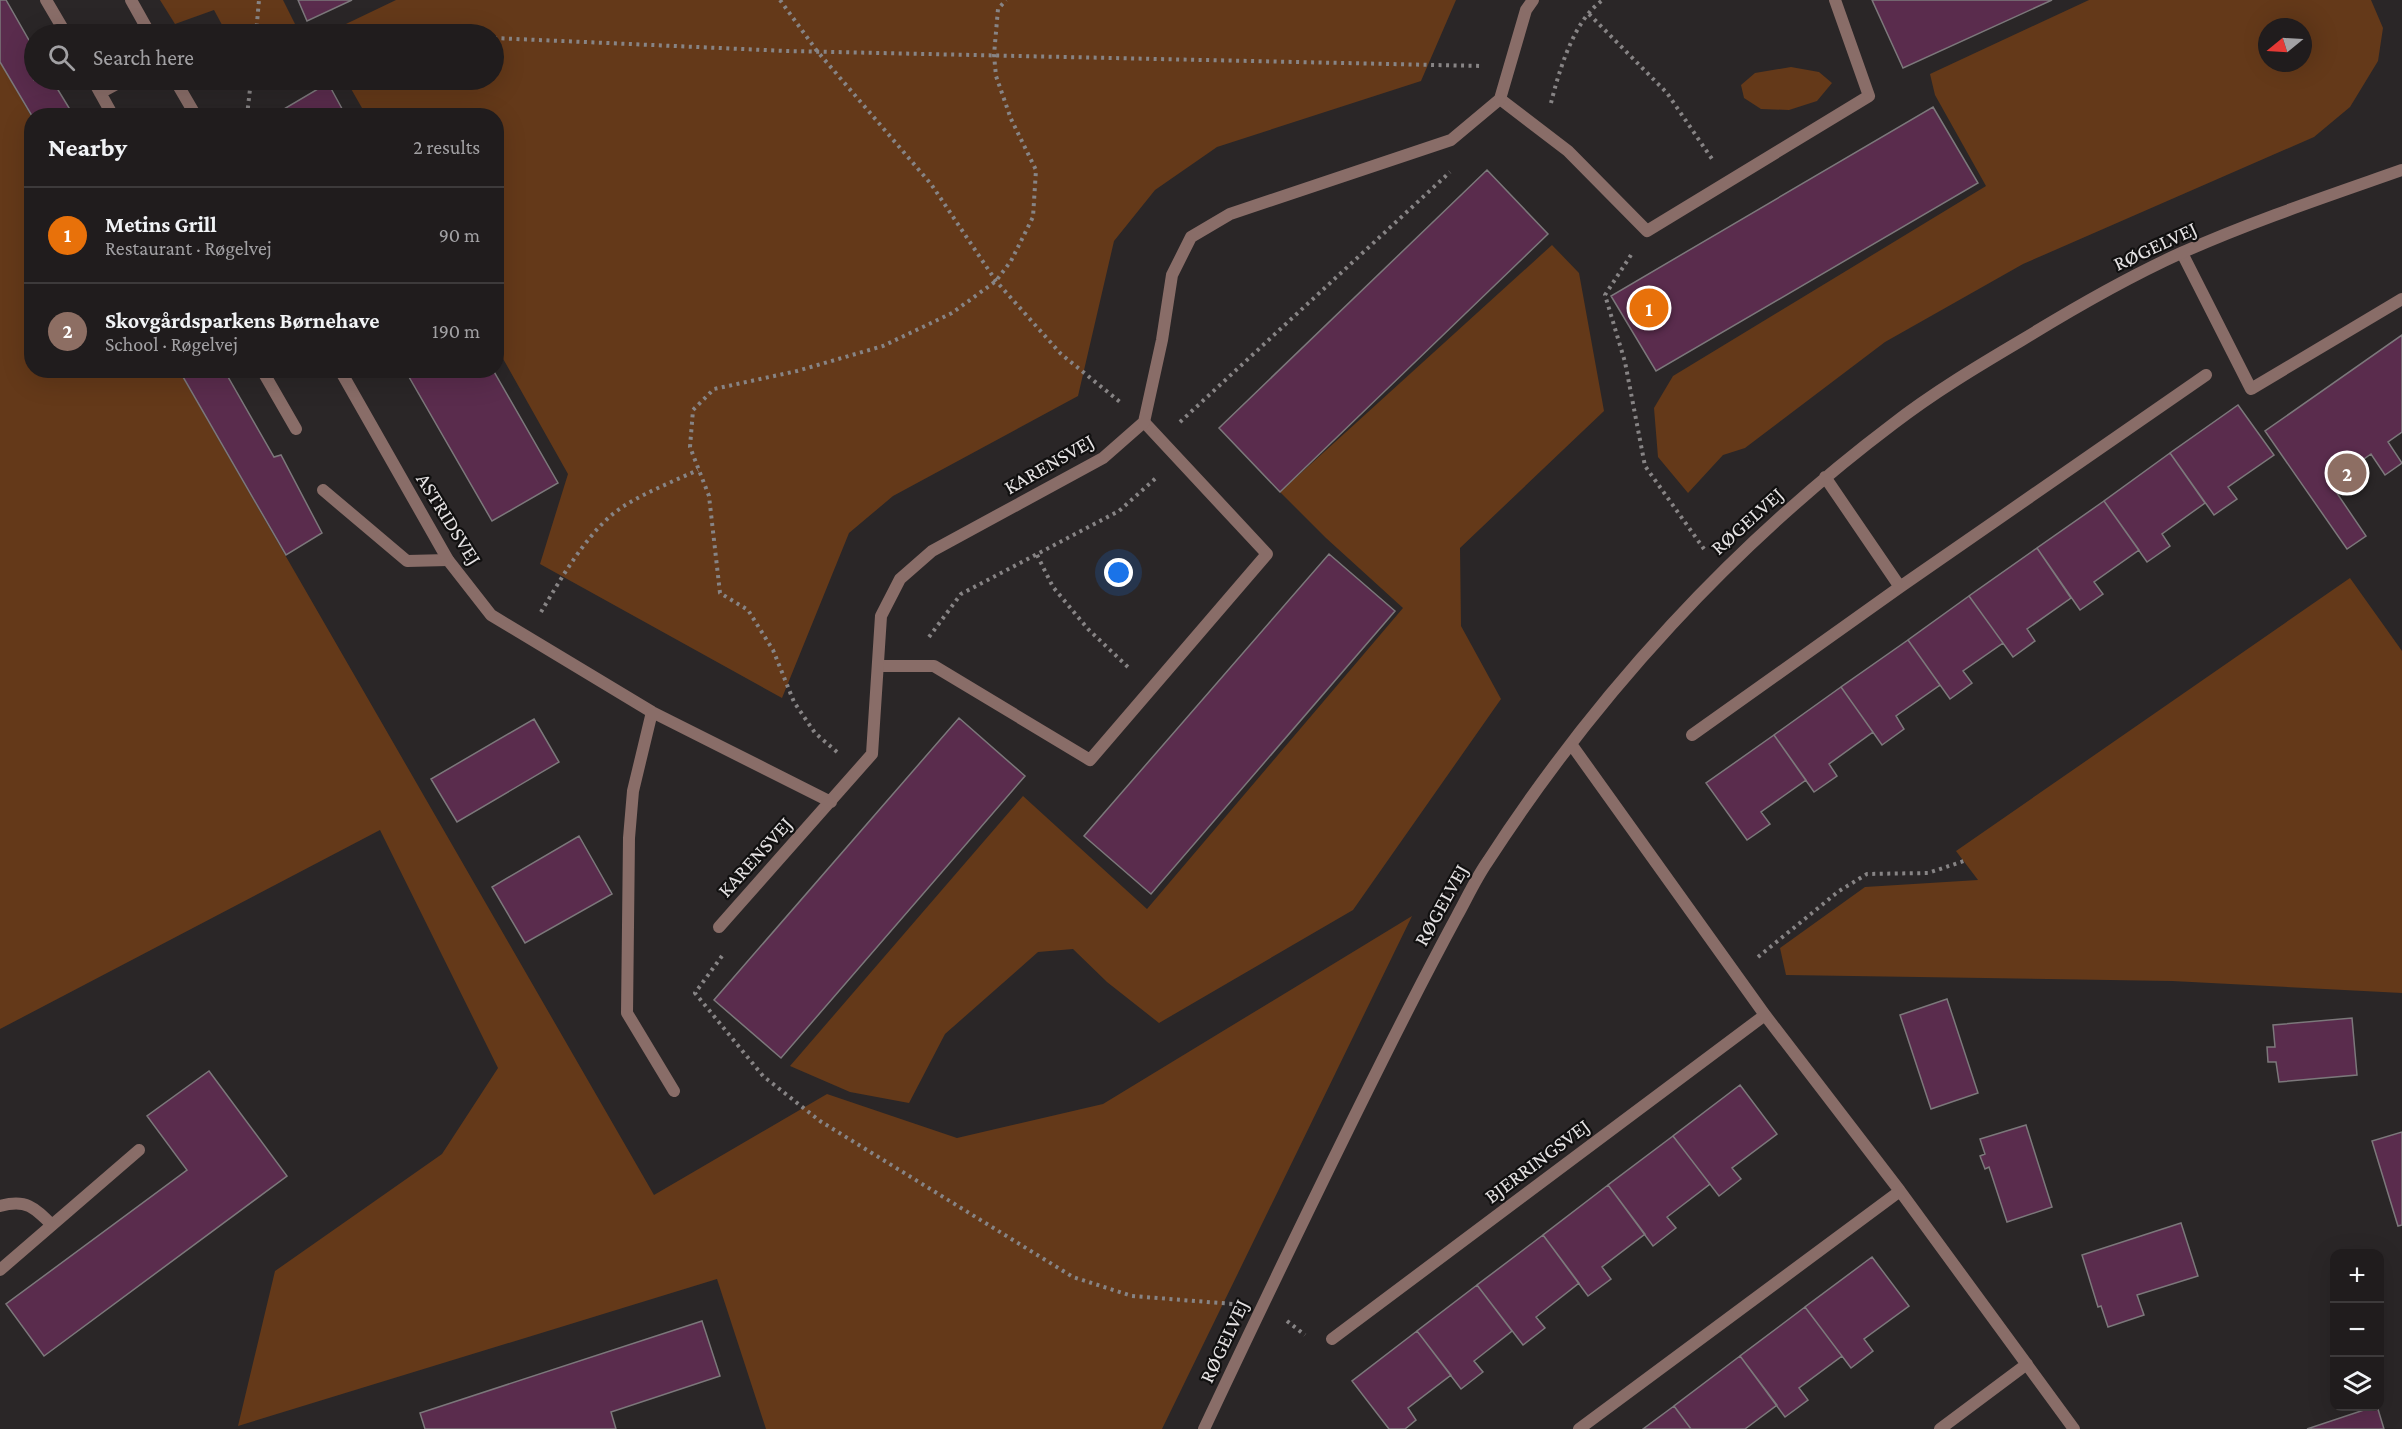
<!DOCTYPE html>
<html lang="en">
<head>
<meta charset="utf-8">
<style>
  :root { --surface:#201c1d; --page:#2d292a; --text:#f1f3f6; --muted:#a2a1a4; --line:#3d3a3b; --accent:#d93025 }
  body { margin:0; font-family:"Crimson Pro",serif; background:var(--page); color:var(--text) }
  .controls { position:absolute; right:18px; bottom:18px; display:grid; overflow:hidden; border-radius:12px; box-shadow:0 6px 24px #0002 }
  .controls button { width:54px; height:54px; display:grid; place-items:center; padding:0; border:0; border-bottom:2px solid var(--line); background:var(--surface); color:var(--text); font:30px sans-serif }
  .compass { position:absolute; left:2258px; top:18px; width:54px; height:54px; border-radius:50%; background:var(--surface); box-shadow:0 6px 24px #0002; rotate:252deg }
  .you { position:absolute; left:1119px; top:573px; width:21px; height:21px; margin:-15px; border:4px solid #fff; border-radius:50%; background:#1a73e8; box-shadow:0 0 0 9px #1a73e833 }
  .badge { display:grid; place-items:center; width:39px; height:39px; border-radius:50%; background:var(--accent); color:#fff; font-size:20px; font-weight:700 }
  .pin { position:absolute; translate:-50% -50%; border:3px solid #fff; box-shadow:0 2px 6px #0006 }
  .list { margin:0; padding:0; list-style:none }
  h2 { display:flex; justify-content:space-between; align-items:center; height:78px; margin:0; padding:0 24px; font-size:26px }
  h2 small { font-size:20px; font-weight:400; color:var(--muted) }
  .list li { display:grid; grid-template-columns:39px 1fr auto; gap:18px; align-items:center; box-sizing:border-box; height:96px; padding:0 24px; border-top:2px solid var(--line) }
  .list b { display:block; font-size:22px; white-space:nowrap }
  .list p { margin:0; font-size:20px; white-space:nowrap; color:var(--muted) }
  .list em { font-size:20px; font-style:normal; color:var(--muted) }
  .icon { flex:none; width:33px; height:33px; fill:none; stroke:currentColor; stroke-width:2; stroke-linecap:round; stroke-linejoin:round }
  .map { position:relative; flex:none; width:2402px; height:1429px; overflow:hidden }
  .search { position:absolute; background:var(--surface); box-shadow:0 6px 24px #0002; left:24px; top:24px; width:480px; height:66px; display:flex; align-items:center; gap:15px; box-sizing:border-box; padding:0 21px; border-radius:33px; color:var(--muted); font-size:22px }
  .panel { position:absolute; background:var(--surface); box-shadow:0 6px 24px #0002; left:24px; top:108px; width:480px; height:270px; border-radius:24px }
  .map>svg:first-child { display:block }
  .green { fill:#643919; fill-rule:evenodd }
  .building { fill:#5a2c4d; stroke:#7c787b; stroke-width:1.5 }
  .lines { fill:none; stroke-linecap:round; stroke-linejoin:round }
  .path { stroke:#878485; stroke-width:4; stroke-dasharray:3 4.5; stroke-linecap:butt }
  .service { stroke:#896d68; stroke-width:12 }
  .minor { stroke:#896d68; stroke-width:12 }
  .labels { text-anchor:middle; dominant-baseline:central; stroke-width:4.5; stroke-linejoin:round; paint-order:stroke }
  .street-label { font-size:21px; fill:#e5e2e3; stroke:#111010 }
</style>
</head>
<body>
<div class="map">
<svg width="2402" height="1429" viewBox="0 0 2402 1429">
  <rect width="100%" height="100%" fill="#2a2627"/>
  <path class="green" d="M160,0h123l17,34h-73l-13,-24 -39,14z
    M396,0h1060l-35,81 -204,66 -62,43 -41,51 -36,155 -185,100 -44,37 -67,165 -242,-134 28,-90 -71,-126 -1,-232 -130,-1 -20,-35h148v-46h-169z
    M2089,0h282l12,28 -5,33 -28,46 -36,30 -291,127 -138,78 -140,106 -22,7 -35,38 -30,-36 -4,-49 19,-32 313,-190 -51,-91 -5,-21zM2267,27h36v36h-36z
    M0,62l31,54 1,254 147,1 475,824 173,-101 130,44 146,-34 309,-188 -250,513h-396l-49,-150 -479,147 37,-155 167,-117 56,-86 -118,-238 -380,199z
    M1791,67l28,5 13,11 -15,18 -28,9 -28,-1 -17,-11 -3,-13 14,-12z
    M1552,245l27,28 25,138 -144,137 1,78 40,73 -148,211 -194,113 -52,-41 -34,-33 -35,3 -93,82 -36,69 -59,-11 -60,-26 233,-270 124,113 256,-301 -77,-70 -46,-46z
    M2350,578l52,73v342l-230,-12 -386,-6 -6,-27 85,-61 113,-7 -22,-29z"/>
  <path class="building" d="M0,0h6l28,49v31h18l22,36h-42l-32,-54z
    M298,0h54l-45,21z
    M1872,0h180l-149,68z
    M328,83l18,33h-74z
    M1933,107l45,76 -322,188 -45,-75z
    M1487,170l61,64 -268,258 -61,-64z
    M2402,335v97l-14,10 14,21 -17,12 -14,-21 -41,29 36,53 -19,13 -82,-118z
    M179,370h45l50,87 7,-2 41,78 -36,22z
    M405,370h88l65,113 -66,38z
    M2238,405l36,50 -46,32 9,12 -23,16 -44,-62z
    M2170,453l35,50 -43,31 8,12 -23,16 -43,-61z
    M2104,501l35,49 -45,32 9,12 -23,16 -43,-62z
    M2037,548l34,50 -44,31 8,12 -22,16 -44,-61z
    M1329,554l66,57 -244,283 -67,-58z
    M1969,596l34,47 -40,28 9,12 -22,16 -42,-59z
    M1908,640l32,45 -44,31 8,13 -22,16 -41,-58z
    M1841,687l32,45 -44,32 8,12 -23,16 -40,-57z
    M959,718l66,58 -244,282 -67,-58z
    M534,719l25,43 -102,60 -26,-43z
    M1774,735l32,45 -45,32 9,12 -23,16 -41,-57z
    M579,836l33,58 -87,49 -33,-56z
    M1947,999l31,94 -47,16 -31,-94z
    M2352,1018l5,57 -78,7 -3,-20h-8l-1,-15h8l-2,-22z
    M209,1071l78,105 -243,180 -38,-52 181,-134 -40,-54z
    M1740,1085l37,49 -45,34 9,11 -22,17 -46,-60z
    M2026,1125l26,82 -45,15 -18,-55 -4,2 -5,-13 5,-2 -5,-15z
    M2402,1132v93l-4,1 -26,-85z
    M1673,1136l37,48 -43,33 9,11 -23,18 -45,-61z
    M1608,1185l37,49 -43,33 9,12 -23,17 -45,-61z
    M2181,1223l17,53 -61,19 7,20 -36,12 -7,-21 -3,1 -16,-52z
    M1543,1235l36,48 -43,34 9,11 -22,17 -46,-60z
    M1872,1257l37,49 -45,33 9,12 -22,17 -46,-61z
    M1477,1285l35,46 -38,30 9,11 -22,17 -44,-58z
    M1805,1307l37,49 -43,32 9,12 -23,17 -45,-61z
    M702,1321l18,55 -109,36 5,17h-191l-5,-16z
    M1417,1331l34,44 -43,33 8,12 -11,9h-16l-37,-48z
    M1740,1356l37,49 -32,24h-54l-17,-23z
    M1674,1406l17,23h-48z
    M2377,1406l7,23h-77l69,-23z"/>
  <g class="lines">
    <path class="path" d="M780,0l37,51 114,133 65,97 65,73 59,48
      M1589,14l78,79 45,66
      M256,29l38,5
      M256,34l3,-34
      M494,38l293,13 695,15
      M1551,103c8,-32 23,-84 52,-103
      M247,116l4,-36
      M1631,255l-26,40 20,67 20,104 59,83
      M1180,422l270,-250
      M1037,555l16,32 35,42 43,41
      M541,612c21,-35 50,-87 86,-108 22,-13 47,-23 71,-34
      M929,637l32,-43 158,-83 38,-34
      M837,752l-22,-19 -21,-31 -21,-52 -25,-40 -28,-17 -11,-97 -19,-49 3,-37 21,-21 83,-18 86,-25 69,-33 44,-32 15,-20 22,-44 3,-47 -25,-51 -15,-43 -2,-21 4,-46 8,-9
      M722,956l-27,37 68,83 57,45 253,156 59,19 101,8
      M1758,957l81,-66 28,-17 61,-1 36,-12
      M1287,1321l18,14"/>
    <path class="service" d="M46,0l20,34
      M93,80l20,36
      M100,93l24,-13
      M1500,99l68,52 79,80 222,-135 -34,-96
      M2182,253l69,136 151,-90
      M262,370l34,59
      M323,490l84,71 41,-1
      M879,666h55l156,94 177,-206 -123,-132
      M0,1206c26,-7 34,1 52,19
      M0,1270l139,-120"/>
    <path class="minor" d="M131,0l19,34
      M175,80l21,36
      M340,370l108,190 43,55 161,97 179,90
      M1825,477l75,110
      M652,712l-19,79 -4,47 -2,175 47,78
      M1692,735l208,-148 306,-212
      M1571,744l194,271 135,176 174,238
      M719,927l153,-173 9,-138 19,-37 32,-28 171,-93 41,-36 18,-82 10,-65 19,-38 39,-23 221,-74 49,-41 26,-89 7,-10
      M1332,1339l433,-324
      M1204,1429c58,-123 117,-246 178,-368 24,-48 49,-97 75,-145 10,-18 19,-38 31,-55 108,-167 246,-317 405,-437 40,-31 85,-58 129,-84 52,-32 104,-62 159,-87 72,-32 147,-57 221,-83
      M1579,1429l321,-238
      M1940,1429l87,-65"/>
  </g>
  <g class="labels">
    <g class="street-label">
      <text transform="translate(2155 246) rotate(-25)">RØGELVEJ</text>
      <text transform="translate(1049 464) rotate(-30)">KARENSVEJ</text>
      <text transform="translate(449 519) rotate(58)">ASTRIDSVEJ</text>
      <text transform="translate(1747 521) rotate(-42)">RØGELVEJ</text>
      <text transform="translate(755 857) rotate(-48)">KARENSVEJ</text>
      <text transform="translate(1441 905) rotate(-61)">RØGELVEJ</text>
      <text transform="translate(1537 1161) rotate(-37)">BJERRINGSVEJ</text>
      <text transform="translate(1224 1341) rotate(-65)">RØGELVEJ</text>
    </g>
  </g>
</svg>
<div class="controls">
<button>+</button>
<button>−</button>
<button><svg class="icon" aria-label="layers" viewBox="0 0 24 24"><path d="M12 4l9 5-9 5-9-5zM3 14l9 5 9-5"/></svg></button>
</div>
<svg class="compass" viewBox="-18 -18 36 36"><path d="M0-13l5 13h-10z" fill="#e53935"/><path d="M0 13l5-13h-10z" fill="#a2a1a4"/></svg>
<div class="you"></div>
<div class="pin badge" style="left:1649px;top:308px;background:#e8710a">1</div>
<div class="pin badge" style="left:2347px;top:473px;background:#8d6e63">2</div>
<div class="search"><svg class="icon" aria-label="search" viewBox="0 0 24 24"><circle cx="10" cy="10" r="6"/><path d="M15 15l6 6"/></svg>Search here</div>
<section class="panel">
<h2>Nearby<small>2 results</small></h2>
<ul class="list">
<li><span class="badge" style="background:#e8710a">1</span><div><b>Metins Grill</b><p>Restaurant · Røgelvej</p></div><em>90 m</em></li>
<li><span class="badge" style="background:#8d6e63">2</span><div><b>Skovgårdsparkens Børnehave</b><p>School · Røgelvej</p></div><em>190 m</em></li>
</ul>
</section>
</div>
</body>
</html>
